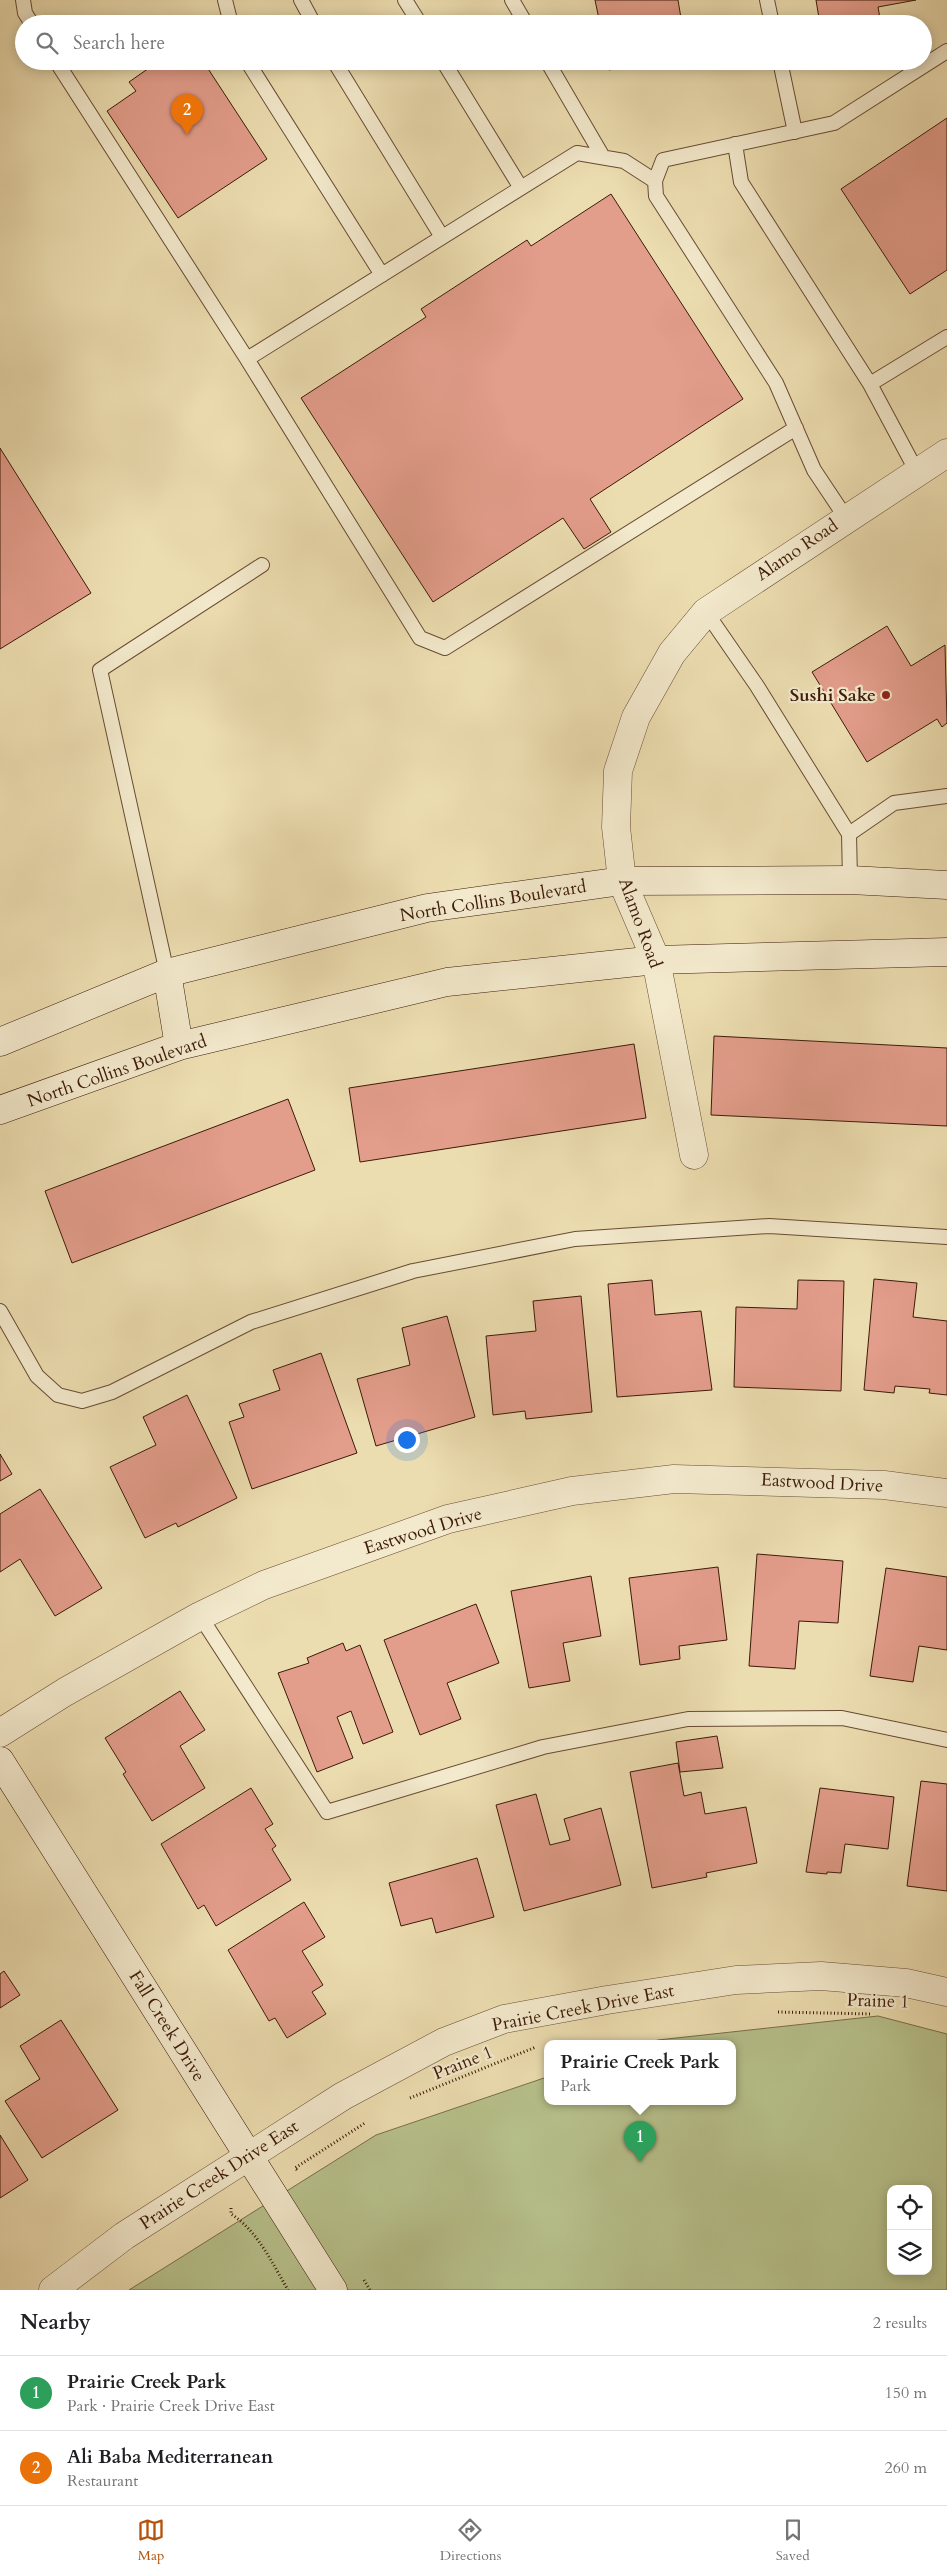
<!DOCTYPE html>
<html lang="en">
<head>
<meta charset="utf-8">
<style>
  :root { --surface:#fff; --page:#f2f2f2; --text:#202124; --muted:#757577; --line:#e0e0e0; --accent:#b45309 }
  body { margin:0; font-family:Cardo,serif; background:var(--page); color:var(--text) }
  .controls { position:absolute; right:15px; bottom:15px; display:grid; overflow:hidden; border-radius:10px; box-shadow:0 2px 12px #0003 }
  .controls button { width:45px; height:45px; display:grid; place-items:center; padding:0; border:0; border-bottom:1px solid var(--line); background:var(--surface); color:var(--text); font:25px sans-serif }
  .you { position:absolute; left:406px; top:1439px; width:18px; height:18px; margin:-12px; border:4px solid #fff; border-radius:50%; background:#1a73e8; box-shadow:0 0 0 8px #1a73e833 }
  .badge { display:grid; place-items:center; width:32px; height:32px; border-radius:50%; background:var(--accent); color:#fff; font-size:16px; font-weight:700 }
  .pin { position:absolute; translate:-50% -41px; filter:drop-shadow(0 1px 2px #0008) }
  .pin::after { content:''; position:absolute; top:26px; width:18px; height:15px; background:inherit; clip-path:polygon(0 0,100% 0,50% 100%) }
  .popup { position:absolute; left:544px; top:2040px; width:192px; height:65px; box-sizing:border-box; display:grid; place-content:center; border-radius:10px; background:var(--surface); filter:drop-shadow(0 1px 4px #0005); font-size:16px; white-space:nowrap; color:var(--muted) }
  .popup b { font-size:19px; color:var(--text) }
  .popup::after { content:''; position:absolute; left:50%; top:100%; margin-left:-10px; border:10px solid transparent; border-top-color:var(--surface) }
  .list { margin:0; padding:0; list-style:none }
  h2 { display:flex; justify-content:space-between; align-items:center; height:65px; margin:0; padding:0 20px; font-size:21px }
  h2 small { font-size:16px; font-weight:400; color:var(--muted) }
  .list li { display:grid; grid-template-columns:32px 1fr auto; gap:15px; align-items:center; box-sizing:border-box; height:75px; padding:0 20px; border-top:1px solid var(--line) }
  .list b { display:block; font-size:19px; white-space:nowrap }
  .list p { margin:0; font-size:16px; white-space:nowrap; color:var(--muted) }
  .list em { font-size:16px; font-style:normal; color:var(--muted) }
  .icon { flex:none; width:28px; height:28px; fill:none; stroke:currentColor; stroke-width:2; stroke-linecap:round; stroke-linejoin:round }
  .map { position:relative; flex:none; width:947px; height:2290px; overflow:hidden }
  .search { position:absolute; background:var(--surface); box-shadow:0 2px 12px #0003; left:15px; right:15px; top:15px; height:55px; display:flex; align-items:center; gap:12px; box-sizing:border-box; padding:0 18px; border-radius:28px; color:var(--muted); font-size:19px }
  .sheet { height:215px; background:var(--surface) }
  nav { display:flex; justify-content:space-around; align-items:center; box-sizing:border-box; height:70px; border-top:1px solid var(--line); background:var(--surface); font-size:14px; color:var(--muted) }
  nav a { display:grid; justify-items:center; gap:2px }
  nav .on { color:var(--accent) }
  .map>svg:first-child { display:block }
  .green { fill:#b7c18b; stroke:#7a6e4a; fill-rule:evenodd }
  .building { fill:#e39d8b; stroke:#3c1a09 }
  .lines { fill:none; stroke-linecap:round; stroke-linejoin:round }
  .lane-casing { stroke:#684b33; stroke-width:16 }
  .street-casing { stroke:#684b33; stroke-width:29 }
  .secondary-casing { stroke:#3c1a09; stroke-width:29 }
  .path { stroke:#3c1a09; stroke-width:3; stroke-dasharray:1 2.5; stroke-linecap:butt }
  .lane { stroke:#f3e9cc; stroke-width:14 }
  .street { stroke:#f3e9cc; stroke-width:28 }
  .secondary { stroke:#f3e9cc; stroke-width:28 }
  .poi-dot { fill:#8f2418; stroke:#f3e9cc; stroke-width:2 }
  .labels { text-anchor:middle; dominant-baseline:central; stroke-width:4.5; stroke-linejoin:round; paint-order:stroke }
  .street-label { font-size:18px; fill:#3c1a09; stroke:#f3e9cc }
  .poi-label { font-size:18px; font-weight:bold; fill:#3c1a09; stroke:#f3e9cc; text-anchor:end }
</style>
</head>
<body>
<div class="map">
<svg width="947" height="2290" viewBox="0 0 947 2290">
  <rect width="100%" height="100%" fill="#ecddb0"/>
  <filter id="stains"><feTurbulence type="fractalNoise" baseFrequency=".004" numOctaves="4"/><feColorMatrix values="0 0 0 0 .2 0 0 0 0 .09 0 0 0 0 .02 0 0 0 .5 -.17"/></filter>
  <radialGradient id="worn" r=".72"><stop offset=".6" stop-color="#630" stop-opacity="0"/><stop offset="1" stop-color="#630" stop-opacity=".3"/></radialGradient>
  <path class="green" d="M878,2016l69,18v256h-818l247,-155 171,-58 1,24h184v-58h-85l11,-3zM891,2189h37v82h-37z"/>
  <path class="building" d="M595,0h83l4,24h-82z
    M816,0h100l-38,7 3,17h-61z
    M159,61h7l5,7 10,-7h22l64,98 -89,59 -71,-107 29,-20 -7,-9z
    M607,61h43l-41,9z
    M947,118v152l-37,24 -69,-105z
    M611,194l132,205 -153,100 21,33 -27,17 -21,-31 -130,84 -132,-204 125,-81 -5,-8 106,-69 4,6z
    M0,448l91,145 -91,56z
    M887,626l24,40 34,-21 2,78 -5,4 -5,-8 -70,43 -55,-90z
    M714,1036l233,12v78l-236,-11z
    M634,1044l12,74 -286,44 -11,-74z
    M288,1099l27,71 -243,93 -27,-72z
    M874,1279l43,4 -4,34 34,4v74l-18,-2 1,-4 -35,-3 -1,7 -30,-3z
    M652,1280l3,35 46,-4 11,79 -95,7 -9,-113z
    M798,1280l46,1 -3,110 -107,-4 2,-80 61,2z
    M581,1296l11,116 -66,7 -1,-8 -32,4 -7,-79 50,-5 -3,-30z
    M447,1316l28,101 -99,29 -19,-67 53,-14 -8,-37z
    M321,1353l36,100 -105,36 -23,-67 15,-5 -5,-13 41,-14 -7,-20z
    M187,1395l50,103 -59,29 -2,-4 -31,15 -35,-71 46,-22 -13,-28z
    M0,1454l12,20 -12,7z
    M40,1489l62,99 -47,28 -35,-57 -20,13v-58z
    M757,1554l86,7 -5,62 -39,-2 -4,48 -46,-3z
    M718,1567l9,73 -48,6 1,13 -40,6 -11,-87z
    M886,1568l61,9v73l-28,-4 -6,36 -43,-6z
    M591,1576l10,60 -38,7 7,38 -41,7 -18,-97z
    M476,1604l23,59 -52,20 14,36 -41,16 -36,-95z
    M343,1643l3,8 14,-6 33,87 -30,12 -12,-33 -14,6 16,41 -36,14 -39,-99 31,-10 -2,-5z
    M180,1691l25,39 -25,16 25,42 -53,33 -29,-47 3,-2 -21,-34z
    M717,1736l6,32 -43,4 -4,-30z
    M678,1763l6,33 17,-4 4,22 41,-7 11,56 -51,10 1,4 -55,11 -22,-116z
    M921,1781l26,3v107l-40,-5z
    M251,1788l22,36 -8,5 11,17 -4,3 19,31 -75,46 -12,-21 -6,4 -37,-65z
    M820,1788l74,9 -6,52 -43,-5 -4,29 -14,-1v2l-21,-2z
    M536,1794l14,51 20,-5 -6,-21 37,-11 20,77 -97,26 -28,-106z
    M477,1858l17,59 -58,16 -4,-15 -31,8 -12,-43z
    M304,1902l21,35 -23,14 21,34 -11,7 14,22 -39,24 -12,-20 -6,3 -41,-71z
    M4,1971l16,24 -20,13v-34z
    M61,2020l57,90 -76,48 -37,-57 35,-22 -20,-33z
    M0,2135l28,45 -28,18z"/>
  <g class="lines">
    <g class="lane-casing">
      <path id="lane" d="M23,0l2,13 7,11
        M225,0l6,24
        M301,0l13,24
        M405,0l15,24
        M512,0l14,24
        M767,0l5,24
        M56,61l191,298 330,-206 47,8 31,20
        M247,61l135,214
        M334,61l108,176
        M443,61l78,127
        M547,61l56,96
        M780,61l15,71
        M735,144l6,38 129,202
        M247,359l173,279 25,10 351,-220
        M917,472l-47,-88 77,-47
        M846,518l-32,-48 -38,-87 -120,-187 -1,-15 8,-21 171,-37 113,-72
        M706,612l51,74 92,148
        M850,880l-1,-46 45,-31 53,-7
        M167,973l-67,-303 162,-105
        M0,1311l37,65 21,19 24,6 30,-9 139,-70 162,-51 162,-32 194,-13 178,11
        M200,1616l127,196 216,-65 145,-28 154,-1 105,22"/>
    </g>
    <g class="street-casing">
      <path id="street" d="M694,1155l-38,-195 -34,-79 -6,-54 2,-56 18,-54 36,-64 34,-41 241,-159
        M0,1733l65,-41 135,-76 64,-31 184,-66 124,-28 102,-12 210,6 63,8
        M53,2290l71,-54 219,-140 101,-54 60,-23 103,-19 129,-20 85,-4 85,7 41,9"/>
    </g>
    <g class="secondary-casing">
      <path id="secondary" d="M167,973l12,73
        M0,1042l167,-69 260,-65 195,-27 228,-1 97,5
        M0,1110l179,-64 268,-64 209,-22 291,-8
        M0,1761l333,529"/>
    </g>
    <path class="path" d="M778,2012l94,2
      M410,2098l126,-51
      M297,2170l-2,-2 70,-45
      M231,2208v6c27,17 41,49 57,76
      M364,2280l6,10"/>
    <use href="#lane" class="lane"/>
    <use href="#street" class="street"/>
    <use href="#secondary" class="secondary"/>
  </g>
  <circle class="poi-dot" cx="886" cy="695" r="5"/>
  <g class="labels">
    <g class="street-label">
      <text transform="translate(797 550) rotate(-34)">Alamo Road</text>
      <text transform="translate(493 901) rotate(-9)">North Collins Boulevard</text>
      <text transform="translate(640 923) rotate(70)">Alamo Road</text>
      <text transform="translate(117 1071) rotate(-19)">North Collins Boulevard</text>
      <text transform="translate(822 1483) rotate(3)">Eastwood Drive</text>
      <text transform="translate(423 1531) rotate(-17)">Eastwood Drive</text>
      <text transform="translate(878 2001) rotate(2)">Praine 1</text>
      <text transform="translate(583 2008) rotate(-11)">Prairie Creek Drive East</text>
      <text transform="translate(167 2026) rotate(58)">Fall Creek Drive</text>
      <text transform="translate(463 2063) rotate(-22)">Praine 1</text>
      <text transform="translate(219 2175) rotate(-33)">Prairie Creek Drive East</text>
    </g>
    <g class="poi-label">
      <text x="876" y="695">Sushi Sake</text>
    </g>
  </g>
  <rect width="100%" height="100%" filter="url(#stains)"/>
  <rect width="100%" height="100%" fill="url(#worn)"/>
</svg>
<div class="controls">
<button><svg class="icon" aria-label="locate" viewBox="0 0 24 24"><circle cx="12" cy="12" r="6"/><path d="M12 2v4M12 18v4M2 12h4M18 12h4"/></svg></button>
<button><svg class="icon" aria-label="layers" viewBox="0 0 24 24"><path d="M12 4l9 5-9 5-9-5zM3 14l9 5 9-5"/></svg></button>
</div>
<div class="you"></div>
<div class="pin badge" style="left:640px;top:2162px;background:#2e9e5b">1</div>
<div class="popup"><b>Prairie Creek Park</b>Park</div>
<div class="pin badge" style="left:187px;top:135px;background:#e8710a">2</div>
<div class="search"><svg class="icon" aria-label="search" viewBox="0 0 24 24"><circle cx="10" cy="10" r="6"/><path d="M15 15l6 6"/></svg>Search here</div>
</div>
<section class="sheet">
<h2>Nearby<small>2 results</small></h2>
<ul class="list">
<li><span class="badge" style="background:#2e9e5b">1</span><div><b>Prairie Creek Park</b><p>Park · Prairie Creek Drive East</p></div><em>150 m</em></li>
<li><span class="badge" style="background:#e8710a">2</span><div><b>Ali Baba Mediterranean</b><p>Restaurant</p></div><em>260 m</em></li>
</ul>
</section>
<nav>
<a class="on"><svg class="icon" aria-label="map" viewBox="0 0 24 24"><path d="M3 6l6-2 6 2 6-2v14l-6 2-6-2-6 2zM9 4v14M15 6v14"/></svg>Map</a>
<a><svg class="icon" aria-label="directions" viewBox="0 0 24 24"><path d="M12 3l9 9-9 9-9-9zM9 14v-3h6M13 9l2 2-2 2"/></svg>Directions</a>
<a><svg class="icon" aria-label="saved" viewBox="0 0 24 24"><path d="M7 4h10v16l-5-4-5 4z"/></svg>Saved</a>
</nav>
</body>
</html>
